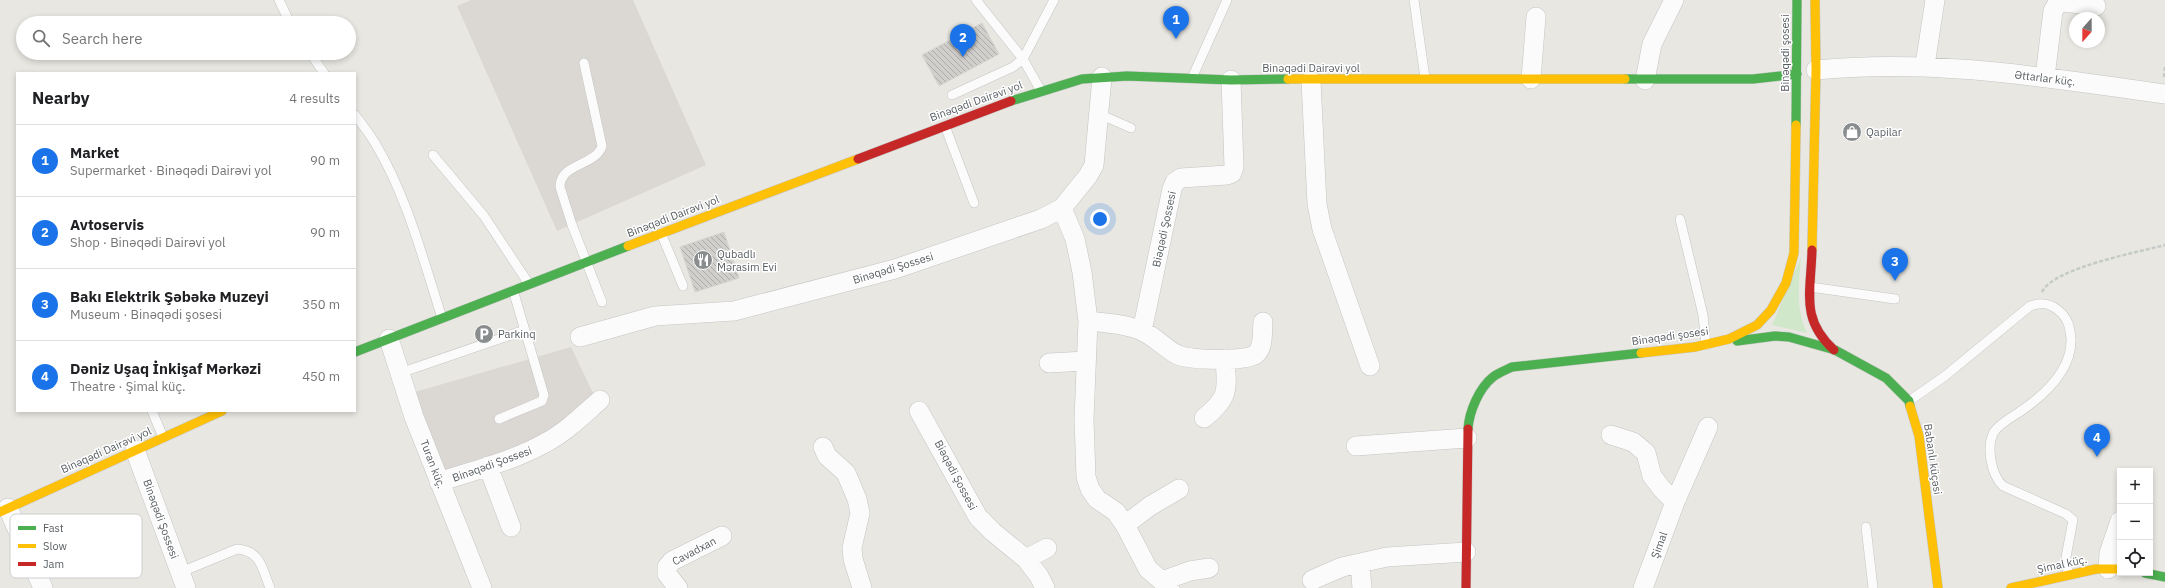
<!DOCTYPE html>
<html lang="en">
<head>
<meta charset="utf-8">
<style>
  :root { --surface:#fff; --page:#f2f2f2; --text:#202124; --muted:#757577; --line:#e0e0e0; --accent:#1a73e8 }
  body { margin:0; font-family:"IBM Plex Sans",sans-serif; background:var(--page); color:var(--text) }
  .controls { position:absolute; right:12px; bottom:12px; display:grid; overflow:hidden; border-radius:0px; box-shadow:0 2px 6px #0003 }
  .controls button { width:36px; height:36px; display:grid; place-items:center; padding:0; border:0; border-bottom:1px solid var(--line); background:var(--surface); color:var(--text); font:20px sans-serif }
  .compass { position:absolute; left:2069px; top:12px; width:36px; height:36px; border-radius:50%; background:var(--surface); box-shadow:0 2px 6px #0003; rotate:201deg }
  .you { position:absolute; left:1100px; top:219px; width:14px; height:14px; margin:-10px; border:3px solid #fff; border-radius:50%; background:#1a73e8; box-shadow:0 0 0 6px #1a73e833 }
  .badge { display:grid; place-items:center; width:26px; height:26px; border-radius:50%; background:var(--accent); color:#fff; font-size:13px; font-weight:700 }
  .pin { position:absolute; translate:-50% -33px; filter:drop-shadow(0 1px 2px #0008) }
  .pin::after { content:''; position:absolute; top:21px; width:14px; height:12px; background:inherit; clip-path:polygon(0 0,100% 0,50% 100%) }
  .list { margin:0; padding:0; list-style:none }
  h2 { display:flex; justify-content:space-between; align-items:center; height:52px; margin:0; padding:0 16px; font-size:17px }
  h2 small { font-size:13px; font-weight:400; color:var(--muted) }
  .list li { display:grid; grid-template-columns:26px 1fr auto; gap:12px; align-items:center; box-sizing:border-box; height:72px; padding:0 16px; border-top:1px solid var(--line) }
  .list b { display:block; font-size:15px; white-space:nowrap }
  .list p { margin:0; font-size:13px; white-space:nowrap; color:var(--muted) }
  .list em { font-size:13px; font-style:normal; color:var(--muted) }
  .icon { flex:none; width:22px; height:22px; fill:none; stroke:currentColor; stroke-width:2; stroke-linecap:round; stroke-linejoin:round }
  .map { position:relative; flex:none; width:2165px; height:588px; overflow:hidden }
  .search { position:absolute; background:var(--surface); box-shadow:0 2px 6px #0003; left:16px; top:16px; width:340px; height:44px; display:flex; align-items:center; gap:10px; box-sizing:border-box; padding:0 14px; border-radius:22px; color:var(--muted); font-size:15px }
  .panel { position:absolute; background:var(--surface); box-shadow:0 2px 6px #0003; left:16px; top:72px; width:340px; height:340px; border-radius:0px }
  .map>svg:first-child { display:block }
  .industrial { fill:#dbd8d4 }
  .green { fill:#d0e7ca }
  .building { fill:url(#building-back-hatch); stroke:#d8d5d1 }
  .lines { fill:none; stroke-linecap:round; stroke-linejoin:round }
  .lane-casing { stroke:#c4c4c3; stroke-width:10 }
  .street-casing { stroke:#c4c4c3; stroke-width:20 }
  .fast-casing { stroke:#c5c6c5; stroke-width:10 }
  .slow-casing { stroke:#c5c6c5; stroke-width:10 }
  .jam-casing { stroke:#c5c6c5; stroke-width:10 }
  .path { stroke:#c4cac6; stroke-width:2.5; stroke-dasharray:4 2; stroke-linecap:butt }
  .lane { stroke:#fcfbfb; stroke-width:9 }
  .street { stroke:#fcfbfb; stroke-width:19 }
  .fast { stroke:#4caf50; stroke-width:9 }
  .slow { stroke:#ffc107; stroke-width:9 }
  .jam { stroke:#c62828; stroke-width:9 }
  .labels { text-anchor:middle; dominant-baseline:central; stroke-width:3; stroke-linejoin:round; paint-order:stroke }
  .street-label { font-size:11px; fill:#575d61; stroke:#fff }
  .poi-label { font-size:11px; fill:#575d61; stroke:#fff; text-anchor:start }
  .key { fill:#fff; stroke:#cdced0; stroke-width:1 }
  .key-label { font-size:11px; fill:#575d61 }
</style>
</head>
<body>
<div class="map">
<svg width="2165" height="588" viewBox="0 0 2165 588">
  <defs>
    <pattern id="building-back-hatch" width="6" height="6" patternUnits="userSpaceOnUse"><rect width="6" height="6" fill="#d0cfcc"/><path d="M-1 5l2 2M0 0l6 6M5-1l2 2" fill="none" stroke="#acaba9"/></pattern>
  </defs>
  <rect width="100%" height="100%" fill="#e8e7e2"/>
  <path class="industrial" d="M471,0h162l73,165 -149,66 -100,-225z
    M571,347l23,48 -51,42 -100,36 -28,-81z"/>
  <path class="green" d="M1801,257c-2,28 -6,50 6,76l-35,-8z"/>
  <path class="building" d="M982,23l17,31 -60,32 -17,-31z
    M724,232l15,46 -44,14 -15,-45z"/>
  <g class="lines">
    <g class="lane-casing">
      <path id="lane" d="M279,0l11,23
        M976,0l47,59 18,32
        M1414,0l11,78
        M310,53l14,20
        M584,63l18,83c-6,20 -42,17 -42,41l12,38 30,77
        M1192,78l35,-78
        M952,95l61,-28 10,-8 31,-59
        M1099,114l32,14
        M355,115c7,9 14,18 20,28 32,53 48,116 67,175
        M945,126l29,77
        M433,155l51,61 45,68
        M1680,219l23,96 3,30
        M661,233l22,53
        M1810,287l85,12
        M400,373l125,-43
        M1909,401l36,-25 85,-70c11,-4 19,-3 28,4 10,8 12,17 13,29 1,33 -29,58 -53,74 -8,5 -19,11 -24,19 -8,14 -3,43 9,54l63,28 7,6 -7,37 2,17
        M152,411l11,26
        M499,419l43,-18 2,-6 -31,-105
        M1866,527l7,61
        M181,572l56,-23c24,2 25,19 33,39"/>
    </g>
    <g class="street-casing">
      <path id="street" d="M1925,65l10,-65
        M1816,70c117,-12 233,8 349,24
        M2045,77l8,-66 4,-7 8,-2 31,4
        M1531,79l5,-62
        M1645,80l7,-36 22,-44
        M1311,81l6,123 5,25 48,137
        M1062,208l13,31 7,33 6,49 -4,98 2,58 4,12 7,10 19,13 9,13 23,44 22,19
        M1088,321c18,2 38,3 54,10 14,6 23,18 36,24 11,5 70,7 78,-1 8,-7 6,-22 7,-32
        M1142,331l30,-142 3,-7 6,-4 46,-3 5,-2 2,-6 -3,-87
        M580,337l75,-21 79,-5 161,-42 146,-50 21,-11 26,-32 6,-11 8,-88
        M389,339l25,78 68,171
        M1049,363l37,-2
        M919,411l59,106 15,15 33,27 13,17 6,12
        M1204,418c26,-21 23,-28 21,-59
        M1611,435l22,7 13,11 6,23 10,13 13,13
        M1356,446l111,-8
        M823,447l4,9 19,17 11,26 3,14 -8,35 1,11 9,29
        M135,450l51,138
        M488,466l23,61
        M439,482c36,-12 74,-21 106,-39 21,-11 38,-28 55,-43
        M8,508l35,80
        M1125,525l25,-19 29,-17
        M1026,559l21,-11
        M1360,563l2,25
        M2108,569l1,-16 11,-32
        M1312,580l30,-13 45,-10 79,-5
        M1162,581l28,-10 19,-3
        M678,588l-11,-14v-7l5,-6 50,-25
        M1643,588l32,-86 33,-75"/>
    </g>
    <g class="fast-casing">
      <path id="fast" d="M1625,79h128l44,-5
        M1011,101l71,-22 45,-3 104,4 57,-1
        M1796,125l1,-125
        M1737,341l38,-5 14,1 46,13 51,28 23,23 1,5
        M355,352l273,-106
        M1468,429c1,-17 11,-41 25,-52 5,-4 13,-7 19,-10l129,-14
        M2145,573l20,4"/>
    </g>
    <g class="slow-casing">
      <path id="slow" d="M1288,79h337
        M628,246l230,-87
        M1812,250l4,-180 -1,-70
        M1641,353l54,-6 34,-8 28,-14 14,-15 15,-27 8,-30 2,-128
        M1910,406l9,30 19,152
        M0,512l222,-101
        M2011,588l85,-19h24"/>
    </g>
    <g class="jam-casing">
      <path id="jam" d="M858,159l153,-58
        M1812,250c-1,42 -12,69 22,100
        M1466,588l2,-159"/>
    </g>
    <path class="path" d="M2164,77l1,-10
      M2042,292c11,-24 97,-40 123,-47"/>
    <use href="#lane" class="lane"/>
    <use href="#street" class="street"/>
    <use href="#fast" class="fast"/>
    <use href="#slow" class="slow"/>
    <use href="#jam" class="jam"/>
  </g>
  <defs>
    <g id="shop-disc" transform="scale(1)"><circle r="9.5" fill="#8a8d8e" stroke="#fff"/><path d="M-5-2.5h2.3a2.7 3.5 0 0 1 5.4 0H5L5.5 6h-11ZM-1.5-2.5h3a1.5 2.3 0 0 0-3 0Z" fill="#fff"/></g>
    <g id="restaurant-disc" transform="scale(1)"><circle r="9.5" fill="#8a8d8e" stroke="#fff"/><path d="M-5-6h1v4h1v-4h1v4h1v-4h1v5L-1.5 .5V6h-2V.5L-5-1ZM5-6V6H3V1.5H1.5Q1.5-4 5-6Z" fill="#fff"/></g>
    <g id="parking-disc" transform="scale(1)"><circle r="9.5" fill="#8a8d8e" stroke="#fff"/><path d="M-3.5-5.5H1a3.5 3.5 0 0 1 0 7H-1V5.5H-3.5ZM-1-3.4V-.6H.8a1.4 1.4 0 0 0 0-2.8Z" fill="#fff"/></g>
  </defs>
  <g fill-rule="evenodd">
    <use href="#shop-disc" x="1852" y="132"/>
    <use href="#restaurant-disc" x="703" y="260"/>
    <use href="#parking-disc" x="484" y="334"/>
  </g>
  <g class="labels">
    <g class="street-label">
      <text transform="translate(1785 53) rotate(-90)">Binəqədi şosesi</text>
      <text x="1311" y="68">Binəqədi Dairəvi yol</text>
      <text transform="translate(2045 78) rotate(7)">Əttarlar küç.</text>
      <text transform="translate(976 101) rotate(-20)">Binəqədi Dairəvi yol</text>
      <text transform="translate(673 216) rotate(-21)">Binəqədi Dairəvi yol</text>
      <text transform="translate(1164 229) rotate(-78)">Biəqədi Şossesi</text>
      <text transform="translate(893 268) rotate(-17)">Binəqədi Şossesi</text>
      <text transform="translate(1670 336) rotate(-8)">Binəqədi şosesi</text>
      <text transform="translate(106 450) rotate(-24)">Binəqədi Dairəvi yol</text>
      <text transform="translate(1933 459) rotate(82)">Babanlı küçəsi</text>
      <text transform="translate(433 464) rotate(69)">Turan küç.</text>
      <text transform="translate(492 464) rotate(-20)">Binəqədi Şossesi</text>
      <text transform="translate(956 475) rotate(62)">Biəqədi Şossesi</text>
      <text transform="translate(161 519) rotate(70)">Binəqədi Şossesi</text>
      <text transform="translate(1659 545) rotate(-70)">Şimal</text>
      <text transform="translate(694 551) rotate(-28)">Cavadxan</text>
      <text transform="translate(2062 564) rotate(-12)">Şimal küç.</text>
    </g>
    <g class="poi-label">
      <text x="1866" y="132">Qapilar</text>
      <text x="717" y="254">Qubadlı<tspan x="717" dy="13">Mərasim Evi</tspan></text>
      <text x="498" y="334">Parkinq</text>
    </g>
  </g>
  <rect x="10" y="514" width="132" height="64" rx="6" class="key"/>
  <rect x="18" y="526" width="18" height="4" fill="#4caf50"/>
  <rect x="18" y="544" width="18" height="4" fill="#ffc107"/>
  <rect x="18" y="562" width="18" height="4" fill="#c62828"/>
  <g class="key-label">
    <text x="43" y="532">Fast</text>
    <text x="43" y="550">Slow</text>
    <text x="43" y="568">Jam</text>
  </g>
</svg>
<div class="controls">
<button>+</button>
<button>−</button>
<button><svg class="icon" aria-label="locate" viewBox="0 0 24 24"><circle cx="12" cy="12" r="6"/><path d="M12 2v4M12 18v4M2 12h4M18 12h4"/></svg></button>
</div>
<svg class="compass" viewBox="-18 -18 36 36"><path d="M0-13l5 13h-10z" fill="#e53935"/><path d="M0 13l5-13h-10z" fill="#757577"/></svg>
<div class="you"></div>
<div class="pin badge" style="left:1176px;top:39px">1</div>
<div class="pin badge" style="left:963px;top:57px">2</div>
<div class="pin badge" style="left:1895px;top:281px">3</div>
<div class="pin badge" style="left:2097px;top:457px">4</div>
<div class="search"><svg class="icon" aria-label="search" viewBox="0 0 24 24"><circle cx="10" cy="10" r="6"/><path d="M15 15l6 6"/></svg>Search here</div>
<section class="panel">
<h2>Nearby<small>4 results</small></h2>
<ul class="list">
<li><span class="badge">1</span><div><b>Market</b><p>Supermarket · Binəqədi Dairəvi yol</p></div><em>90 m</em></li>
<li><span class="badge">2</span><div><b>Avtoservis</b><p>Shop · Binəqədi Dairəvi yol</p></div><em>90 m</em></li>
<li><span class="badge">3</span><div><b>Bakı Elektrik Şəbəkə Muzeyi</b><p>Museum · Binəqədi şosesi</p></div><em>350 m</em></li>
<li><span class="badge">4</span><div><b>Dəniz Uşaq İnkişaf Mərkəzi</b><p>Theatre · Şimal küç.</p></div><em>450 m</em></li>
</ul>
</section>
</div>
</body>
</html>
